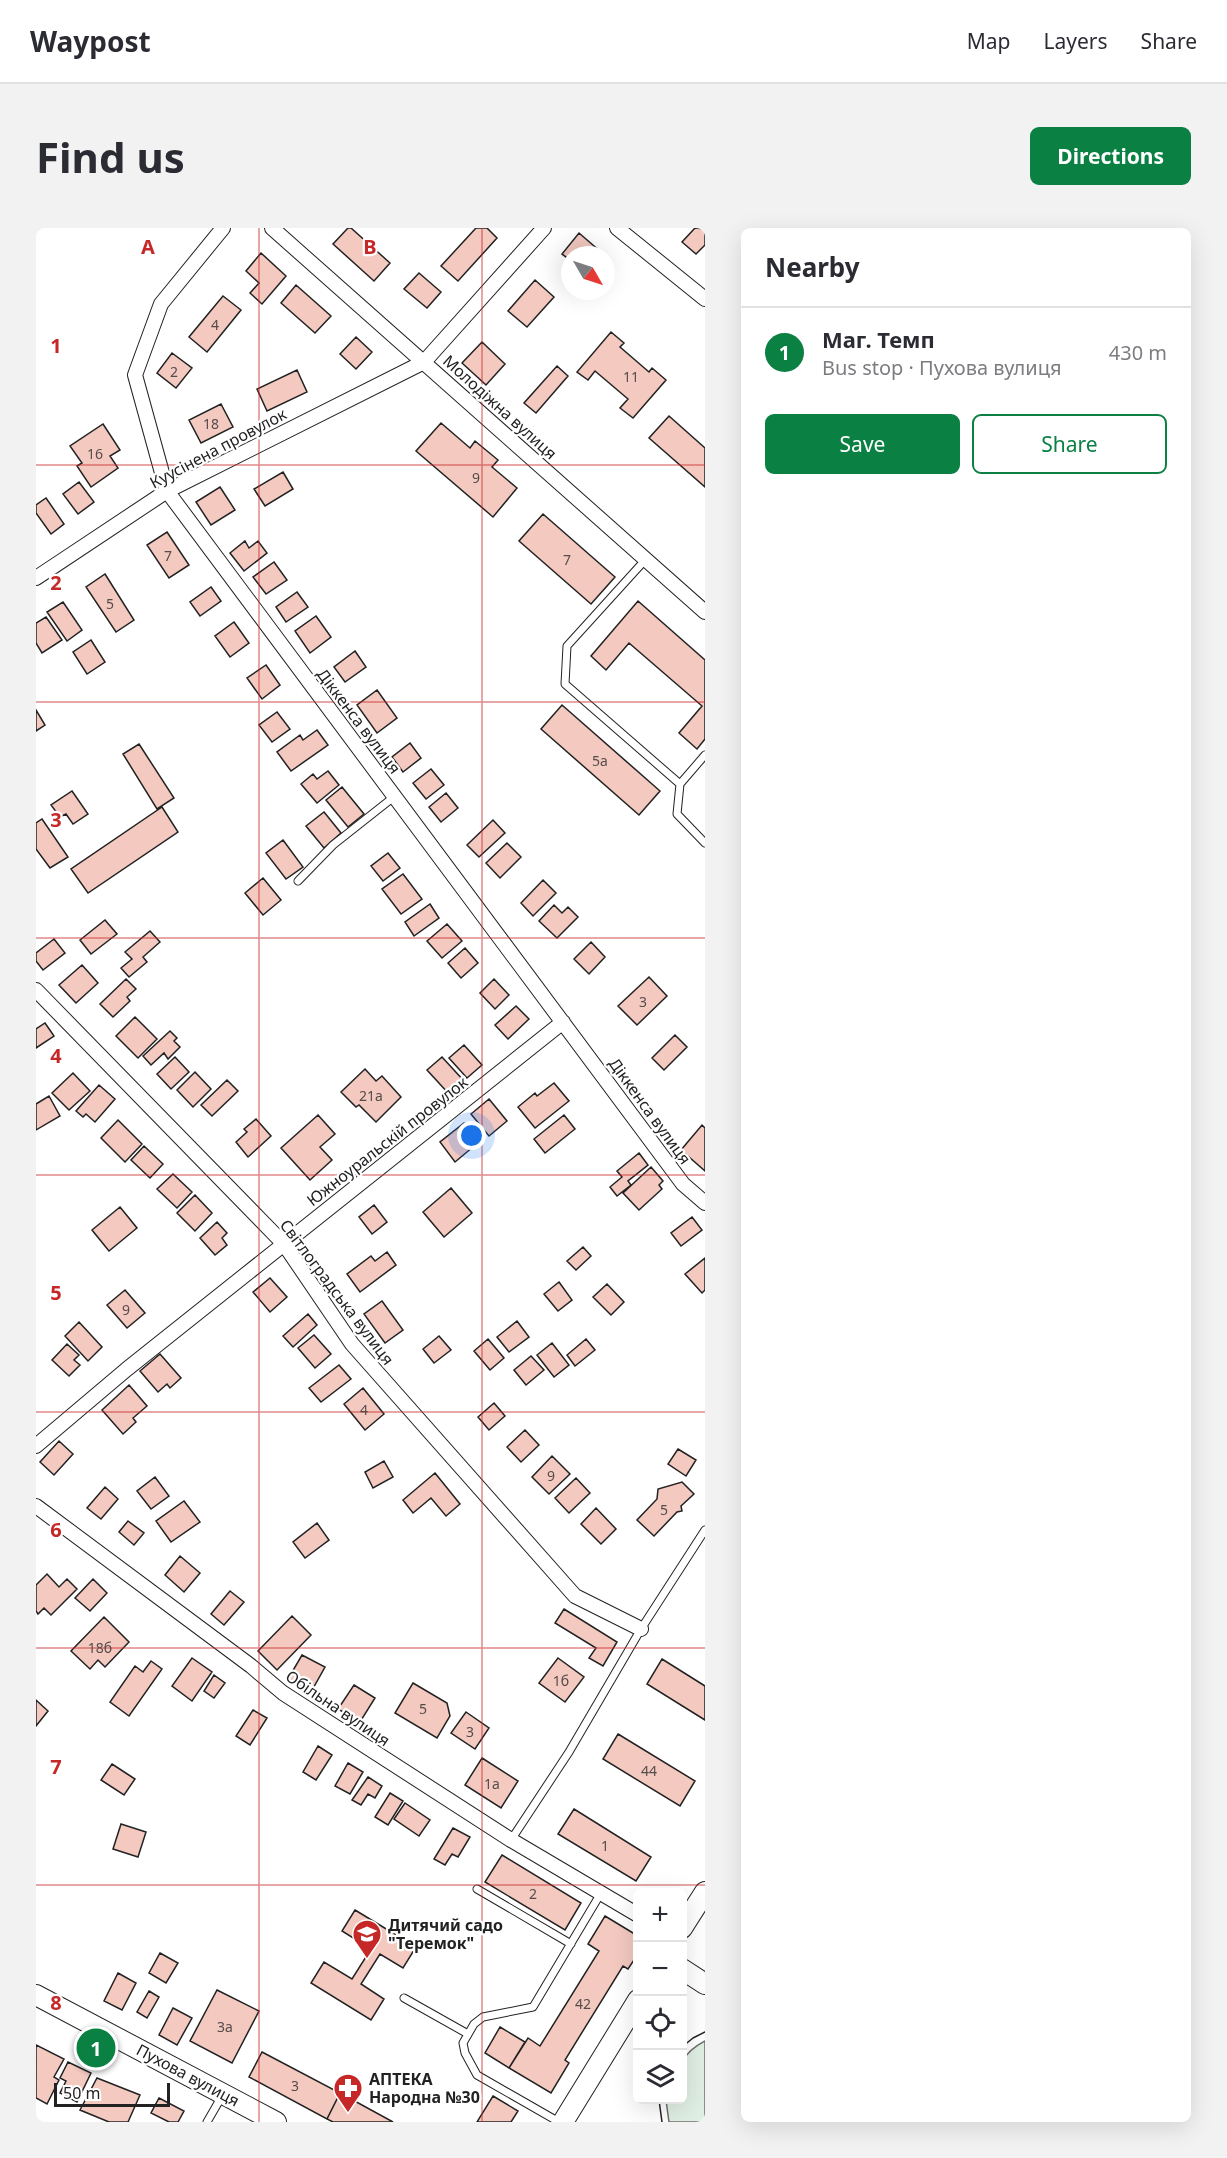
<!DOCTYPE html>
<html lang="en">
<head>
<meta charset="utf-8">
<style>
  :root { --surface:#fff; --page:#f2f2f3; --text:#2b2b33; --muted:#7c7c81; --line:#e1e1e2; --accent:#0b8043 }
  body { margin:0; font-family:"Noto Sans",sans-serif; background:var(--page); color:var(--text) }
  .controls { position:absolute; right:18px; bottom:18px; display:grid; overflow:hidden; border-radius:9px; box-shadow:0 6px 24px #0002 }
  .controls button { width:54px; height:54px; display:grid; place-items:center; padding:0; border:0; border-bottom:2px solid var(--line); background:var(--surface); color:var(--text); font:30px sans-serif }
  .compass { position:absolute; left:525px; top:18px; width:54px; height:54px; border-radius:50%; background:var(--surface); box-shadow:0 6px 24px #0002; rotate:129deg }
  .scale { position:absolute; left:18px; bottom:15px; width:116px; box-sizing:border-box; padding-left:6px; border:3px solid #222; border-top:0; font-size:16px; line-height:21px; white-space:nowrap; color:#222; -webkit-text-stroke:4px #fff; paint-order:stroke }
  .you { position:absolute; left:436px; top:908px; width:21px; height:21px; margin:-15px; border:4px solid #fff; border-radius:50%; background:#1a73e8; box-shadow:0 0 0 9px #1a73e833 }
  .badge { display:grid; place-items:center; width:39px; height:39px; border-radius:50%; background:var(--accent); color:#fff; font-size:20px; font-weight:700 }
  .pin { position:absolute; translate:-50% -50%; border:3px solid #fff; box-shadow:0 2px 6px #0006 }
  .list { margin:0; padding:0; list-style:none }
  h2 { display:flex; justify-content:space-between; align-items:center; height:78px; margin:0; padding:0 24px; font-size:26px }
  h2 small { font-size:20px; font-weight:400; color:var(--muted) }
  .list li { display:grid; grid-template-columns:39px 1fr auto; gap:18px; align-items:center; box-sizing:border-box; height:90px; padding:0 24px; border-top:2px solid var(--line) }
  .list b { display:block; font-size:22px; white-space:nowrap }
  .list p { margin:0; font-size:20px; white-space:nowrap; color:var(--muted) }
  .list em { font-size:20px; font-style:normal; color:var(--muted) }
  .actions { display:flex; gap:12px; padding:18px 24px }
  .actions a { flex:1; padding:14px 0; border:2px solid var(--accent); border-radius:9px; text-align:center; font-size:21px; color:var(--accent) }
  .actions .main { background:var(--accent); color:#fff }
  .icon { flex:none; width:33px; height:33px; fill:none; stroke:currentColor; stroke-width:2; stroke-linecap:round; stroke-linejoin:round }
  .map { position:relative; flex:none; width:669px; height:1894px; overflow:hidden; border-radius:9px }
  header { display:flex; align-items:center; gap:36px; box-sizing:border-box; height:84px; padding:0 30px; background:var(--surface); border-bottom:2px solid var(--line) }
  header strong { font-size:28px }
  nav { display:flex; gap:33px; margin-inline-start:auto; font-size:21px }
  .intro { display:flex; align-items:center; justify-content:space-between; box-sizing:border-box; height:144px; padding:0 36px }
  h1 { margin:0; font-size:42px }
  .button { padding:15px 27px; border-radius:9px; background:var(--accent); color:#fff; font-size:21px; font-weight:700 }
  main { display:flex; gap:36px; padding:0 36px }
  aside { flex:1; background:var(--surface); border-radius:9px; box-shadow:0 6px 24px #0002 }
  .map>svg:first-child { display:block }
  .green { fill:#e0efe3; stroke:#6f6f6f; stroke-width:1.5 }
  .building { fill:#f3c9c0; stroke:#222; stroke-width:1.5 }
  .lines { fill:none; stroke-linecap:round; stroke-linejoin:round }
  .lane-casing { stroke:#222; stroke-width:9 }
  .street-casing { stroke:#222; stroke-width:16 }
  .secondary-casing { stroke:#222; stroke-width:22 }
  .lane { stroke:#fff; stroke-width:7 }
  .street { stroke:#fff; stroke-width:14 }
  .secondary { stroke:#fff; stroke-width:20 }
  .tram { stroke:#222; stroke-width:1.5 }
  .grid { fill:none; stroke:#c62828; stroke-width:1.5; stroke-opacity:0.55 }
  .labels { text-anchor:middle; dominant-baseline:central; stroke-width:4.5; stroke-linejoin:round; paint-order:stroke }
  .number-label { font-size:14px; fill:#564c4a }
  .street-label { font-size:16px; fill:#222; stroke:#fff }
  .poi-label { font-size:16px; font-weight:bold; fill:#222; stroke:#fff; text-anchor:start }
  .grid-label { font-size:20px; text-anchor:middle; font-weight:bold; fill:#c62828; stroke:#fff; stroke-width:4.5; stroke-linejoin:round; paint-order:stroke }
</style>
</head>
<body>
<header>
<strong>Waypost</strong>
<nav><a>Map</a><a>Layers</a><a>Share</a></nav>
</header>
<div class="intro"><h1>Find us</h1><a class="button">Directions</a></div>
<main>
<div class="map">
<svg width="669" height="1894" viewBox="0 0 669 1894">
  <rect width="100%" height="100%" fill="#fff"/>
  <path class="green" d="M669,1813v81h-36l-3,-22h16c0,-31 -7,-43 23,-59z"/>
  <path class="building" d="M312,0h3l39,35 -16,18 -41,-37z
    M440,0h11l10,10 -39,43 -17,-15z
    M659,0l10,1v16l-9,9 -14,-12z
    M543,5l22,19 -3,3h-28v5l-8,-6z
    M225,25l25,23 -24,28 -12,-11 9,-10 -13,-12z
    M383,45l22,19 -14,16 -23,-19z
    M499,52l19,17 -27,30 -19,-16z
    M260,57l35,31 -16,17 -34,-30z
    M187,68l18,14 -34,42 -18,-15z
    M575,104l13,11 -4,4 29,25 3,-4 14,12 -33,38 -13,-10 8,-9 -33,-28 -7,9 -11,-8z
    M320,109l16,15 -16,17 -16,-15z
    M446,114l23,22 -19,21 -24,-22z
    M136,125l20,15 -16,20 -19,-15z
    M521,138l11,10 -32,37 -12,-10z
    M261,142l10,22 -40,19 -10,-22z
    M185,176l12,23 -32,16 -12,-23z
    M633,188l36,32v39l-56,-49z
    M405,195l29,25 5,-7 23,19 -6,7 25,21 -24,29 -77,-66z
    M67,196l17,26 -10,6 8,12 -27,19 -14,-21 5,-3 -12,-17z
    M247,244l10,17 -28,17 -11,-17z
    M43,254l15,20 -16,12 -15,-20z
    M184,259l15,23 -24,15 -15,-23z
    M10,270l18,26 -13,10 -15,-21v-8z
    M507,286l72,63 -24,27 -72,-63z
    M131,304l22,33 -20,13 -22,-33z
    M209,313l4,7 9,-7 9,12 -23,18 -14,-18z
    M238,334l13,18 -21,14 -13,-17z
    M69,346l29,46 -18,12 -30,-45z
    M175,359l10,14 -21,15 -10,-14z
    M261,364l11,15 -22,15 -10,-15z
    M602,373l67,59v79l-8,10 -18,-16 23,-27 -73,-63 -23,27 -15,-14z
    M27,374l19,28 -15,11 -20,-29z
    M280,388l15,21 -21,16 -15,-22z
    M10,389l16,23 -20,13 -6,-10v-20z
    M198,394l15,21 -19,14 -15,-21z
    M55,412l14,22 -18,12 -14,-22z
    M319,423l11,16 -21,15 -11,-15z
    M230,437l14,20 -18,14 -15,-21z
    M341,462l20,28 -20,15 -20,-28z
    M526,477l98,86 -21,24 -98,-86z
    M0,482l9,15 -9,6z
    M241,484l13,17 -18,13 -13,-17z
    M281,502l11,15 -37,26 -14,-19 23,-17 3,5z
    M374,515l11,15 -18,14 -11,-15z
    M103,516l35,54 -17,11 -34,-55z
    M395,541l13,16 -18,14 -13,-16z
    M292,543l11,14 -22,18 -16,-19 12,-10 4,5z
    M306,559l22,27 -16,13 -22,-27z
    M36,563l16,23 -15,10 -7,-10 -6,3 -9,-12z
    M410,565l12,15 -17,14 -12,-15z
    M126,579l16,25 -90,61 -17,-24z
    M288,584l17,21 -17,15 -18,-22z
    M6,591l26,38 -18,11 -14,-19v-26z
    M457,592l12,13 -26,24 -12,-12z
    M247,612l20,27 -17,12 -20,-26z
    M471,615l14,14 -21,21 -14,-15z
    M352,625l12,15 -17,13 -12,-15z
    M367,646l19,25 -21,15 -19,-25z
    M227,650l18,22 -18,15 -18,-22z
    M507,652l13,13 -23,23 -12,-13z
    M394,676l9,14 -25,18 -9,-14z
    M518,677l8,8 6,-6 10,10 -21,21 -18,-17z
    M69,692l12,14 -26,20 -11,-14z
    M411,696l15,17 -20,17 -15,-17z
    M114,703l10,11 -17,15 4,5 -18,15 -8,-9 11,-9 -7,-7z
    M18,711l11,14 -22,17 -7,-9v-8z
    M555,714l14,15 -16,17 -15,-15z
    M429,720l13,15 -17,15 -13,-15z
    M46,737l16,18 -22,20 -17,-18z
    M613,749l18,19 -30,29 -19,-19z
    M90,751l10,10 -9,8 3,4 -17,16 -13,-13z
    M458,751l15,16 -14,14 -15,-16z
    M480,778l13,13 -21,20 -13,-14z
    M99,789l22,22 -19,19 -22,-22z
    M9,795l9,13 -18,12v-19z
    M134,803l7,7 -3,3 6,6 -12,12 -4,-6 -13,12 -8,-9z
    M639,807l12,12 -23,23 -12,-12z
    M428,817l18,20 -15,13 -18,-20z
    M139,829l14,15 -18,17 -14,-15z
    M406,829l22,24 -15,13 -22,-24z
    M329,841l11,12 6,-5 19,21 -25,25 -17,-17 -3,2 -15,-15z
    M159,844l16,17 -18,18 -16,-17z
    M37,845l17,18 -21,19 -17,-17z
    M191,852l11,11 -26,25 -11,-11z
    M518,855l15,18 -34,27 -17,-21 17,-14 2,3z
    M63,857l16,14 -20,23 -9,-8 -3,3 -7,-6z
    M13,868l11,20 -24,14v-26z
    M453,871l18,22 -18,15 -18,-22z
    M282,887l17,19 -15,13 12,13 -22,20 -29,-32z
    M528,887l11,14 -30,24 -11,-14z
    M220,891l15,17 -23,21 -12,-15 11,-10 -3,-3z
    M82,892l24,24 -17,18 -24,-24z
    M428,895l15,19 -24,20 -15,-20z
    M666,897l3,3v43l-24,-21z
    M666,897l3,3v43l-24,-21z
    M108,918l19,18 -13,14 -19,-18z
    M603,925l9,12 -20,16 3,4 -14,11 -7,-9 12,-10 -5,-6z
    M615,939l12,14 -4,4 3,4 -23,21 -16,-17z
    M137,946l19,18 -15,16 -20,-19z
    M415,960l21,25 -28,24 -21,-25z
    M159,967l17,18 -17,18 -18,-18z
    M338,977l13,17 -15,12 -13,-17z
    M84,979l17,21 -28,23 -17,-21z
    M656,989l10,13 -21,16 -10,-13z
    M181,994l10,11 -5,5 5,7 -12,10 -15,-17z
    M547,1019l8,9 -15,14 -9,-9z
    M351,1024l9,13 -36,27 -13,-18 24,-18 4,5z
    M669,1030v32l-3,3 -17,-19z
    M234,1050l17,19 -17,15 -17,-20z
    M523,1054l13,18 -14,11 -14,-17z
    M571,1056l17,18 -13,13 -18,-18z
    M89,1062l20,23 -18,15 -20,-23z
    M346,1073l21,29 -18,13 -21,-29z
    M272,1086l9,11 -24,22 -10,-11z
    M481,1093l12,16 -20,15 -12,-15z
    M43,1094l23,25 -14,14 -23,-25z
    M278,1107l17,19 -16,14 -17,-20z
    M403,1108l12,14 -17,13 -11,-14z
    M452,1111l16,19 -14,12 -16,-19z
    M550,1111l9,11 -20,16 -8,-11z
    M516,1115l17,22 -15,12 -17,-22z
    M31,1116l12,11 -5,5 6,5 -11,11 -17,-16z
    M124,1126l21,24 -11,10 -3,-4 -9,8 -18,-21z
    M495,1128l13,14 -18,15 -12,-15z
    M303,1137l12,14 -30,23 -12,-14z
    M93,1157l18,21 -14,12 3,4 -13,12 -21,-24z
    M327,1160l21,26 -19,16 -21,-26z
    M458,1175l11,13 -16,14 -11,-13z
    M489,1202l14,15 -18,17 -14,-15z
    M23,1213l14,13 -19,21 -14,-13z
    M642,1221l18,11 -10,16 -18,-12z
    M516,1228l18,18 -21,20 -17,-17z
    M348,1233l9,16 -20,11 -8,-16z
    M399,1245l25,31 -14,12 -15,-18 -18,15 -10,-13z
    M119,1249l14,19 -18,13 -14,-18z
    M540,1250l14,15 -21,20 -14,-15z
    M646,1254l12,12 -13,12 1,5 -5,1 -23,24 -17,-16 20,-21 1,-10z
    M69,1259l13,12 -17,20 -14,-11z
    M148,1273l16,21 -29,20 -15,-21z
    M560,1280l20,21 -15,15 -20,-20z
    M92,1293l16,12 -10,12 -15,-13z
    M281,1295l12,17 -24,18 -12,-16z
    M144,1328l20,17 -16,19 -19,-17z
    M11,1346l12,13 8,-8 10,10 -26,26 -7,-7 -6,6 -2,-3v-26z
    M57,1351l14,14 -17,18 -15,-13z
    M194,1363l14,11 -20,23 -13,-11z
    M528,1381l53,33 -14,24 -14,-8 7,-10 -41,-25z
    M256,1388l19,19 -34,35 -19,-19z
    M68,1389l25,25 -24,25 -7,-7 -8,9 -19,-18z
    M266,1427l23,12 -14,25 -23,-13z
    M156,1430l20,14 -20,29 -20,-15z
    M522,1430l26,19 -19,25 -26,-19z
    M626,1431l43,27v34l-58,-36z
    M115,1433l11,8 -33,47 -19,-14 25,-36 8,6z
    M178,1447l11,8 -11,15 -10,-7z
    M377,1455l34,20 3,13 -13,22 -42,-25z
    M318,1457l21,13 -15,24 -22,-13z
    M0,1472l12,11 -12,15z
    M217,1482l14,8 -17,27 -14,-9z
    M430,1484l23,16 -14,21 -24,-16z
    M582,1506l77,47 -15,25 -77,-47z
    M282,1518l14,9 -16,25 -13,-8z
    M446,1530l36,23 -17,27 -36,-23z
    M312,1535l15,9 -13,22 -15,-8z
    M76,1536l23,15 -11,16 -23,-15z
    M332,1549l14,9 -7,12 -7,-4 -7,11 -9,-5z
    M354,1565l13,8 -15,24 -13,-8z
    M369,1575l25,17 -11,16 -25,-17z
    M538,1581l77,48 -15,24 -78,-47z
    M85,1596l25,8 -8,25 -25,-8z
    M417,1600l17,9 -12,20 -6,-3 -7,11 -11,-6z
    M466,1627l79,48 -16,27 -80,-48z
    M319,1682l61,37 -13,21 -23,-14 -19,30 23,15 -13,21 -60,-37 13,-21 28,17 19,-30 -29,-18z
    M569,1688l33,20v18l-10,15 -5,-3 -58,94 4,3 -18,30 -42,-25 19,-30 12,8 59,-95 -11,-7z
    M124,1725l18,10 -12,20 -17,-10z
    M82,1745l18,10 -14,27 -18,-9z
    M181,1762l42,21 -27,52 -42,-22z
    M113,1763l10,6 -12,21 -10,-6z
    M137,1780l19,10 -15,27 -18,-10z
    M464,1799l25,15 -16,26 -24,-15z
    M0,1817l28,14 -10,18 5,3 -12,24 -11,-6z
    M226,1824l78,41 -13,26 -78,-42z
    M32,1834l23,11 -14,29 -17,-9 6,-12 -6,-3z
    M61,1850l43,17 -12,27h-19l-29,-12z
    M304,1865l53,29h-60l-6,-3z
    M457,1868l25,15 -7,11h-34z
    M123,1870l25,13 -6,11h-9l-18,-9z"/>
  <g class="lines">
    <g class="lane-casing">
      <path id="lane" d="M610,331l-79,87 -2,38 115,100
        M669,527l-25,29 -3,30 28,29
        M262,653l35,-36 62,-49
        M475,1612l58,-88 72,-123 64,-99
        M441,1661l94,55
        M368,1770l64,36
        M171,1894l15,-26
        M523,1894l-82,-47 -12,-22 -2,-10 11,-19 9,-7 50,-10 68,-114"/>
    </g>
    <g class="street-casing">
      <path id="street" d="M187,0l-62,76 -26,71 32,116 516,693 22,19
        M236,0l433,384
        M581,0l88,71
        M0,350l131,-87 257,-129 120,-134
        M0,762l248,254 68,100 223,252 66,33
        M0,1218l91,-77 436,-347
        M0,1278l215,160 32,27 228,147 127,75"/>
    </g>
    <g class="secondary-casing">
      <path id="secondary" d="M646,1700l23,-36
        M646,1741l23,15
        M0,1767l240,127
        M527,1894l75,-122"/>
    </g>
    <use href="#lane" class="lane"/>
    <use href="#street" class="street"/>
    <use href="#secondary" class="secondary"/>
    <path class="tram" d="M646,1819l11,-9 12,-6
      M623,1872l3,22"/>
  </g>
  <path class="grid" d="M223,0v1894M446,0v1894M0,237h669M0,474h669M0,710h669M0,947h669M0,1184h669M0,1420h669M0,1657h669"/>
  <defs>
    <g id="school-pin" transform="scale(1.5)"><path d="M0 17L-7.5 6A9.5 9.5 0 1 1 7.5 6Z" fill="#c62828" stroke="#fff"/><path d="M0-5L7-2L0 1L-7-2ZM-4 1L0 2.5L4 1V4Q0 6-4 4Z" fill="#fff"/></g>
    <g id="pharmacy-pin" transform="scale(1.5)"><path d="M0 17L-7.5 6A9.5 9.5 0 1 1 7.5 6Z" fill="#c62828" stroke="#fff"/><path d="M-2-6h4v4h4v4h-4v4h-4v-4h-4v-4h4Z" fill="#fff"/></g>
  </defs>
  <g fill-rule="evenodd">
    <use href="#school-pin" x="331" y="1706"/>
    <use href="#pharmacy-pin" x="312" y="1860"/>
  </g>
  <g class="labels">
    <g class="number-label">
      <text x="179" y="96">4</text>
      <text x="138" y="143">2</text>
      <text x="595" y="148">11</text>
      <text x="175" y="195">18</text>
      <text x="59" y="225">16</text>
      <text x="440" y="249">9</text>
      <text x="132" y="327">7</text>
      <text x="531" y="331">7</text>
      <text x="74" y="375">5</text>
      <text x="564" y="532">5а</text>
      <text x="607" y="773">3</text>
      <text x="335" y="867">21а</text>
      <text x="90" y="1081">9</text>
      <text x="328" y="1181">4</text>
      <text x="515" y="1247">9</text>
      <text x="628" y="1281">5</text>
      <text x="64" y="1419">18б</text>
      <text x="525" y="1452">1б</text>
      <text x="387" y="1480">5</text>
      <text x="434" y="1503">3</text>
      <text x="613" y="1542">44</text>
      <text x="456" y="1555">1а</text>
      <text x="569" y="1617">1</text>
      <text x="497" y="1665">2</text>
      <text x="547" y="1775">42</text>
      <text x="189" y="1798">3а</text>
      <text x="259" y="1857">3</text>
    </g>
    <g class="street-label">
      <text transform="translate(464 179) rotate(42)">Молодіжна вулиця</text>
      <text transform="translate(182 220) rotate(-28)">Куусінена провулок</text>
      <text transform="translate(323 493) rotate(53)">Діккенса вулиця</text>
      <text transform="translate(614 883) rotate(54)">Діккенса вулиця</text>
      <text transform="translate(351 913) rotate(-38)">Южноуральскій провулок</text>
      <text transform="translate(301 1064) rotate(53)">Світлоградська вулиця</text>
      <text transform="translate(302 1480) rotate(34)">Обільна вулиця</text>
      <text transform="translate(152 1847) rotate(28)">Пухова вулиця</text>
    </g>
    <g class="poi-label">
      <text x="352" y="1697">Дитячий садо<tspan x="352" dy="18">"Теремок"</tspan></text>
      <text x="333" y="1851">АПТЕКА<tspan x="333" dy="18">Народна №30</tspan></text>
    </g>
  </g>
  <g class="grid-label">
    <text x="112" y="26">A</text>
    <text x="334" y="26">B</text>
    <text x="20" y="125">1</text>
    <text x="20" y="362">2</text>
    <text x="20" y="599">3</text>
    <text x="20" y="835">4</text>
    <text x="20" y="1072">5</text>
    <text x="20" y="1309">6</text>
    <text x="20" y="1546">7</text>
    <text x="20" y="1782">8</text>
  </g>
</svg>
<div class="controls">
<button>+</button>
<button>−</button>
<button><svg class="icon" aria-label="locate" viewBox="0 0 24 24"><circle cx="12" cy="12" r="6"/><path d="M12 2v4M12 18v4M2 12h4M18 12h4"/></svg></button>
<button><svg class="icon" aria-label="layers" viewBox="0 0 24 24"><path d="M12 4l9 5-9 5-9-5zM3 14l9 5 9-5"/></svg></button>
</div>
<svg class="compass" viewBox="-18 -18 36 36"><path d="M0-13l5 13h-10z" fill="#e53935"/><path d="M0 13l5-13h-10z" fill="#7c7c81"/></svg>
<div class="scale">50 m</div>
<div class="you"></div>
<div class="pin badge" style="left:60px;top:1820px">1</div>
</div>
<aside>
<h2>Nearby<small></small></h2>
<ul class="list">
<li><span class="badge">1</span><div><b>Маг. Темп</b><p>Bus stop · Пухова вулиця</p></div><em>430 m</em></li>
</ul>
<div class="actions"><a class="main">Save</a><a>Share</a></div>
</aside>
</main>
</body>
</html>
